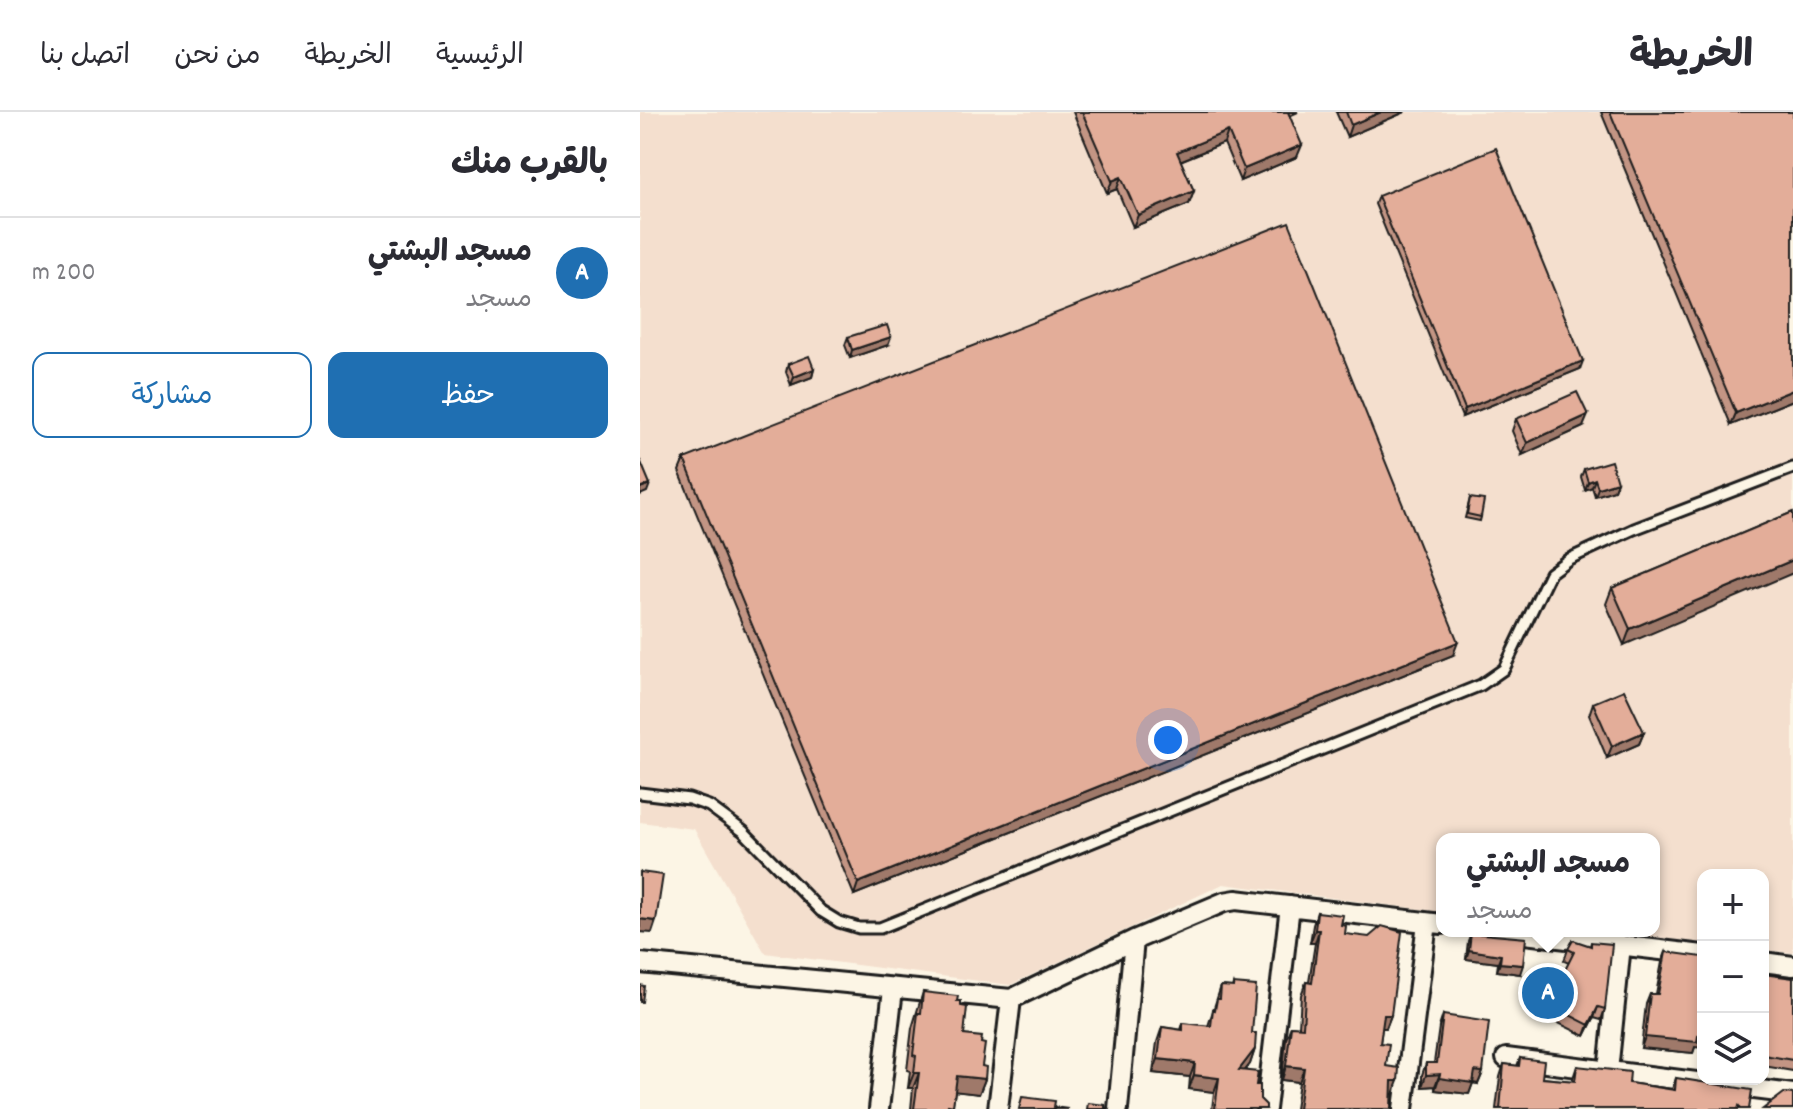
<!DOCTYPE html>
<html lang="ar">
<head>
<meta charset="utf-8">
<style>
  :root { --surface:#fff; --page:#f2f2f3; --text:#2b2b33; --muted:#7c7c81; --line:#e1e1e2; --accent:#1f6fb2 }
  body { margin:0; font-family:Dekko,"Playpen Sans Arabic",sans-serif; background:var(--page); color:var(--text); direction:rtl }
  .controls { position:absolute; right:24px; bottom:24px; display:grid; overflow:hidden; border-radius:16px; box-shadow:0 4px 12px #0003 }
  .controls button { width:72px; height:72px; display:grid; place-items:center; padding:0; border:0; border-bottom:2px solid var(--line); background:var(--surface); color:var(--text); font:40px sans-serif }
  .you { position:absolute; left:528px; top:628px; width:28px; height:28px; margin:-20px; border:6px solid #fff; border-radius:50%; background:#1a73e8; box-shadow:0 0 0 12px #1a73e833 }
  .badge { display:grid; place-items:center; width:52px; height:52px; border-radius:50%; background:var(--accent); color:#fff; font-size:26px; font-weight:700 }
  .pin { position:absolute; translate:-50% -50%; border:4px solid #fff; box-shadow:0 2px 8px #0006 }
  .popup { position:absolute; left:796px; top:721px; width:224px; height:104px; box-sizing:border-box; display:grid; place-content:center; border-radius:16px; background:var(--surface); filter:drop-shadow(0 2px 6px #0005); font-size:26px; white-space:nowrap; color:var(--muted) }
  .popup b { font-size:30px; color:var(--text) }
  .popup::after { content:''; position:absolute; left:50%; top:100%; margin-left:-16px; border:16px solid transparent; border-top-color:var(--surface) }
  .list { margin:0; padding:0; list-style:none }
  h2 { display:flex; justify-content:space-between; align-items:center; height:104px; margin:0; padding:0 32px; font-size:34px }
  h2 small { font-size:26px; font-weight:400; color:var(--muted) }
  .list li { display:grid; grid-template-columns:52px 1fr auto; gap:24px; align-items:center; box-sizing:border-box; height:112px; padding:0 32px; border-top:2px solid var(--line) }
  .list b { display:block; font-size:30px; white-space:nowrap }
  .list p { margin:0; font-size:26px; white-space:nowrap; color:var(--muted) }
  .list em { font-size:26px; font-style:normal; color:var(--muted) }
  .actions { display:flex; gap:16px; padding:24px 32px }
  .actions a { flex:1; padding:18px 0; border:2px solid var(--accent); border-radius:16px; text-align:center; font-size:28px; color:var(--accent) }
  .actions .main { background:var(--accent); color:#fff }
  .icon { flex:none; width:44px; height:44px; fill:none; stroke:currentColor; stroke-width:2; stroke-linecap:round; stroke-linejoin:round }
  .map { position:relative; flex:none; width:1153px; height:997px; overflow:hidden; direction:ltr }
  header { display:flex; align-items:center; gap:48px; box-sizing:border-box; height:112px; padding:0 40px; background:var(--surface); border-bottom:2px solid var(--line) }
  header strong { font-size:38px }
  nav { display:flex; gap:44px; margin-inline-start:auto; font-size:28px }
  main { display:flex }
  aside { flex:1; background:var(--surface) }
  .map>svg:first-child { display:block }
  .built { fill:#f4dfce }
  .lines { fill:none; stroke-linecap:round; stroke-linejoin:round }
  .service-casing { stroke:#1c1c1c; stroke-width:15 }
  .minor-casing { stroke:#1c1c1c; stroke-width:24 }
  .service { stroke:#fcf5e5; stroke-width:9 }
  .minor { stroke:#fcf5e5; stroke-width:18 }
  .wall { fill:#c39584; stroke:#1c1c1c; stroke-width:2 }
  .shaded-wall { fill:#9f796b; stroke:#1c1c1c; stroke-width:2 }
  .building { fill:#e3ad99; stroke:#1c1c1c; stroke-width:2 }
</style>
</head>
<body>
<header>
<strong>الخريطة</strong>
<nav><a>الرئيسية</a><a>الخريطة</a><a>من نحن</a><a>اتصل بنا</a></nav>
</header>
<main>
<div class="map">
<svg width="1153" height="997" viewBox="0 0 1153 997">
  <rect width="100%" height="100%" fill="#fcf5e5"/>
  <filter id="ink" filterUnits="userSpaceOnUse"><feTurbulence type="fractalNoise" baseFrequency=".0125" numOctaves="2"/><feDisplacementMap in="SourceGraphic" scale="16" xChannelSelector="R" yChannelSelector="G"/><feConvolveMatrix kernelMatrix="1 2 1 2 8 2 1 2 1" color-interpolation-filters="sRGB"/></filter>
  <g filter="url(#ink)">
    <path class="built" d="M0,0h1153v841l-30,-3v-75h-60v68l-104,-12h55v-92h-212v73l-219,-28 -213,101 -245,-32 -71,-124 -54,-7z"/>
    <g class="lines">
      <g class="service-casing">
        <path id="service" d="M0,681l49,6 20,7 34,25 78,80 18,11 20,6h21l601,-243 23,-16 46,-96 19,-14 65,-30 159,-61"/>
      </g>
      <g class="minor-casing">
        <path id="minor" d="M859,819l204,24
          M1123,850l30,4
          M0,851l371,36 123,-59 90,-38 12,-2 206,24
          M866,946l287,36
          M968,959l13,-126
          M239,997l14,-120
          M358,997l13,-110
          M478,997l16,-169
          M626,997l24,-203
          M763,997l24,-186"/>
      </g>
      <use href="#service" class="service"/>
      <use href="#minor" class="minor"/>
    </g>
    <path class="wall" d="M433,0h225l-9,4 8,41 -57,24 -16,-38 -44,18 14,30 -5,13 -56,23 -16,-38 -10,4z
      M696,0h69l-58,25z
      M961,0h192v288l-62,25z
      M738,84l202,173 -118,48 -87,-213z
      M208,225l40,8 -38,13 -5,-13z
      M148,252l26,5 -2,8 -21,8 -5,-13z
      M876,307l67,8 -61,28 -10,-24z
      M44,347l769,196 -599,240 -175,-424z
      M944,357l33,13 -3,8 -19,6 -3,-9 -7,3 -4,-13z
      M830,386l11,19 -1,4 -15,-3z
      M1153,400l-169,133 -18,-41 6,-16z
      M953,591l51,29 -5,12 -32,14 -18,-43z
      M677,800l24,13 4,9 46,81 -5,13h-4l-2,15 13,51h-1l-1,15h-96l4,-27 -17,-2 4,-41 5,-13 8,1 2,-32 5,-13h3l6,-39h-5l3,-18z
      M831,821l49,41 -23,-3 1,-8 -32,-4 2,-18z
      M951,830l14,67 -4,11 -7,-2 -9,18 -41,-20 4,-12 21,-41 -5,-2 4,-12 22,-3z
      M1026,840l29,95 -2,6 -52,-5 5,-44 4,-10h6l6,-32z
      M1123,862l30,4v93l-30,-5z
      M593,872l19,49 3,16 -5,15 -6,7 12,14 4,14 6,10h-54l2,-17 -25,-3 1,-12 -37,-4 4,-31 5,-15 19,3 2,-7 25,3 13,-40 11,1z
      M283,880l34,9 4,5 3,29 17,8 1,23 3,13 -6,15 -24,-3 -3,18h-41l2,-21h-5l2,-17 -3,-1 5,-42z
      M803,903l40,57 -5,12 -5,-1 -4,11 -34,-4v-4l-13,1v-12l4,-12h8l5,-36z
      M880,946l22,20 30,3 5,-15 52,17 43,6 4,-11 73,31h-253l4,-32 4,-13 13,2z"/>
    <path class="shaded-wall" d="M741,0h24l-58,25 4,-12z
      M588,19l-4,12 -52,21 5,-12z
      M662,33l-5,12 -57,24 4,-12z
      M481,65l-4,12 -10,4 5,-12z
      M554,79l-5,13 -56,23 5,-12z
      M251,225l-3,8 -38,13 2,-8z
      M943,249l-3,8 -118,48 3,-8z
      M174,257l-2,8 -21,8 3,-8z
      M1153,278v10l-62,25 5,-12z
      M948,303l-5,12 -61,28 5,-12z
      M955,367l-3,8 -7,3 3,-8z
      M977,370l-3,8 -19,6 3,-8z
      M10,372l-3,8 -7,3v-7z
      M1153,448v13l-169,72 6,-16z
      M818,530l-5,13 -599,240 4,-12z
      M1004,620l-5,12 -32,14 5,-12z
      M0,807l16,2 -4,12 -12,-1z
      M675,818h4l-4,13h-5z
      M829,838l32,5 -3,8 -32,-4z
      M860,851l23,2 -3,9 -23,-3z
      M958,895l-4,11 -9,18 4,-11z
      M744,903h7l-5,13h-6z
      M1058,924l5,1v11l-8,-1 -2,6 -52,-5 4,-11z
      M615,937l-5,15 -16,20 5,-14z
      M518,947l37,4 -5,14 -37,-4z
      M646,954l18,2 -5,14 -17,-2z
      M835,959l8,1 -5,12 -5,-1 -4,11 -34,-4 4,-12z
      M274,961h5l-6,15h-5z
      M800,962l-5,12 -13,1 4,-12z
      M554,963l25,3 -5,14 -25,-3z
      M317,964l28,3 -6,15 -27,-3z
      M752,969h6l-5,13h-5z"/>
    <path class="building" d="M442,0h206l14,33 -58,24 -16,-38 -51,21 17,39 -56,24 -17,-38 -9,4z
      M706,0h35l-30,13z
      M970,0h183v278l-57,23z
      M856,36l87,213 -118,48 -87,-213z
      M649,110l169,420 -600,241 -174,-424z
      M247,213l4,12 -39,13 -4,-13z
      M169,244l5,13 -20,8 -6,-13z
      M937,280l11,23 -61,28 -11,-24z
      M0,348l10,24 -10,4z
      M971,349l6,21 -19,6 -3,-9 -7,3 -4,-13z
      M830,386l14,2 -3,17 -14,-3z
      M1153,400v48l-163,69 -18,-41z
      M984,578l20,42 -32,14 -19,-43z
      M0,760l23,3 -7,46 -16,-2z
      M677,800l26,3 -2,10 5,1 -1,8 24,3 13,-11 20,6 -11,83h-7l-4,28 9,1 -3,22 13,2 -1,13h-6l-1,28h-93l6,-41 -18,-2 5,-40 12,1 3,-45 6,1 7,-53h-4z
      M831,821l55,5 -3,27 -23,-2 1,-8 -32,-5z
      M933,828l18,6v-4l21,2 -7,65 -7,-2 -9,18 -41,-21 26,-52 -6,-3z
      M1026,840l37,5v80l-5,-1 -1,6 -52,-5 5,-43h8z
      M1123,862l30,4v82l-30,-5z
      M593,872l23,2 -4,47h4l-1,16 -16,21 19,2 -2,13h4v14l6,6v4h-51l4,-31 -25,-3 1,-12 -37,-4 4,-32 21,3v-7l28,3 2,-17 2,1 2,-11h3l1,-13 12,1z
      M0,873l4,1 -2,16h-2z
      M283,880l35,4 -1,5h4v5l6,1 -3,28 18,2 -1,6 4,1 -3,22 4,1 -1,12 -28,-3 -4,30 -5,-1 -2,4h-32l5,-36h-5l2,-17 -3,-1 5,-42h3z
      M803,903l46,7 -6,50 -8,-1 -2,12 -34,-5 1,-4 -14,1v-12h11z
      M880,946l24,3 -2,17 33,3 2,-15 53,6 -1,11 46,7 1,-12 76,12 -3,19h-8l-2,-3 -1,3h-238l4,-45 15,2z
      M1144,981l9,1v15h-30z
      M382,985l33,4 -1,6 14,2h-49z
      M448,991l17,2v3l5,1h-23z"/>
  </g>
</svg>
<div class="controls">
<button>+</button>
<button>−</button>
<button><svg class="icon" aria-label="layers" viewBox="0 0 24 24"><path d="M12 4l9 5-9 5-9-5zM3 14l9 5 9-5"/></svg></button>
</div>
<div class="you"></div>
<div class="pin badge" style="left:908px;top:881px">A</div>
<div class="popup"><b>مسجد البشتي</b>مسجد</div>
</div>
<aside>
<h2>بالقرب منك<small></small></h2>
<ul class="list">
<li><span class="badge">A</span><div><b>مسجد البشتي</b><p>مسجد</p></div><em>200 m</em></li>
</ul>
<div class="actions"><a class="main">حفظ</a><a>مشاركة</a></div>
</aside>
</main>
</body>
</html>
